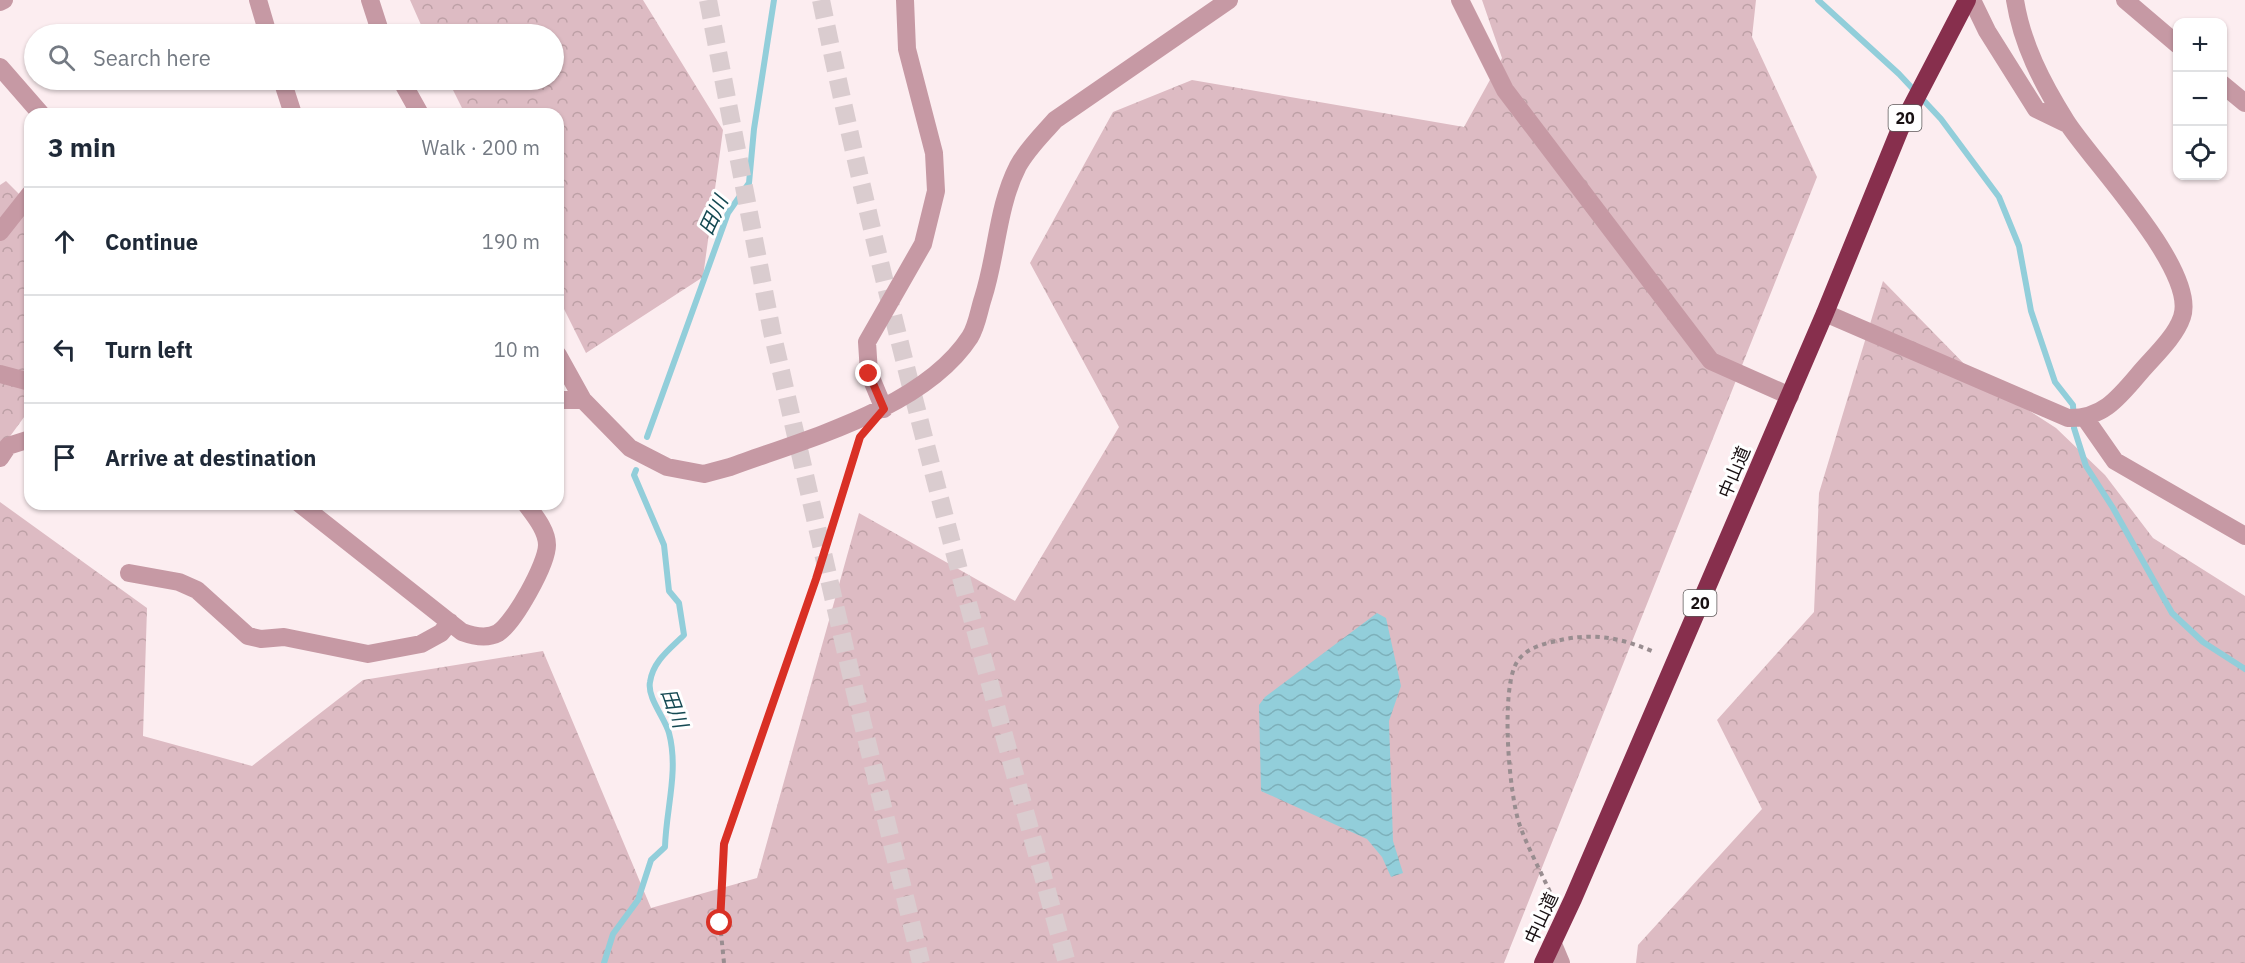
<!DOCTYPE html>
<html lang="en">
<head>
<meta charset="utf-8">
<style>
  :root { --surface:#fff; --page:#f2f2f3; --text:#1f2937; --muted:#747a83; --line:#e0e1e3 }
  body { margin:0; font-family:"IBM Plex Sans","Noto Sans JP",sans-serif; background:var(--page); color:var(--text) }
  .controls { position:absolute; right:18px; top:18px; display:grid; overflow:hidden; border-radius:12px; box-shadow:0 2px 4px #0004 }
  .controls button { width:54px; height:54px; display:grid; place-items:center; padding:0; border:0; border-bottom:2px solid var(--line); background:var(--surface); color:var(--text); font:30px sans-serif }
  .stop { position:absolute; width:18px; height:18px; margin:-14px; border:4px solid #d93025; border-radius:50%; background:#fff }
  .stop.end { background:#d93025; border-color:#fff; box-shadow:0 2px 6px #0008 }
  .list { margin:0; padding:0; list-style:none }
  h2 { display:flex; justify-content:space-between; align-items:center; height:78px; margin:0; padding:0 24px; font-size:26px }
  h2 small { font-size:20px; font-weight:400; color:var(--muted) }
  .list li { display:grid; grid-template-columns:39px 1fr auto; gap:18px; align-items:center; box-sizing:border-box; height:108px; padding:0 24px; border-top:2px solid var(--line) }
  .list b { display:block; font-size:22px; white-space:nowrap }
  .list em { font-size:20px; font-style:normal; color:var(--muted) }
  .icon { flex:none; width:33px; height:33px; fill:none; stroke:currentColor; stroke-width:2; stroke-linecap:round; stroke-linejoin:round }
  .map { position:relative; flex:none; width:2245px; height:963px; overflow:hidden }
  .search { position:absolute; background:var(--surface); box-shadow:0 2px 4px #0004; left:24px; top:24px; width:540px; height:66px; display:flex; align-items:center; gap:15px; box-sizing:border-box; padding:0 21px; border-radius:33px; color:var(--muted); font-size:22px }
  .panel { position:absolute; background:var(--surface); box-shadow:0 2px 4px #0004; left:24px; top:108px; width:540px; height:402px; border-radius:18px }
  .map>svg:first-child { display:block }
  .forest { fill:url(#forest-crowns) }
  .water { fill:url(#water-waves) }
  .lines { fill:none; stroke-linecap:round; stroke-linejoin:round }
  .stream { stroke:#92ceda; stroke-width:6 }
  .highway-tunnel { stroke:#dacccf; stroke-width:18; stroke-dasharray:18 9; stroke-linecap:butt }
  .path { stroke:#998d90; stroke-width:4; stroke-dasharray:4.5 4.5; stroke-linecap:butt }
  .minor { stroke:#c699a4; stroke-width:18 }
  .highway { stroke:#872f4d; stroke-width:18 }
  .route { stroke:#d93025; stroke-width:8 }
  .labels { text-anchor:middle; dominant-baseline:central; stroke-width:6; stroke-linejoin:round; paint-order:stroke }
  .shield { fill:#fff; stroke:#5d5859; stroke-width:1.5 }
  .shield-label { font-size:16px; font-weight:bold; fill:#181012 }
  .street-label { font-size:18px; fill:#181012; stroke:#fff }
  .water-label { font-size:20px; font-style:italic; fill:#154a53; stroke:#fff }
</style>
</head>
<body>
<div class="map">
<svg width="2245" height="963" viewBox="0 0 2245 963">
  <defs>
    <pattern id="forest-crowns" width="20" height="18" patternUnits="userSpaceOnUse" patternTransform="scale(1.5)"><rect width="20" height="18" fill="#ddbbc3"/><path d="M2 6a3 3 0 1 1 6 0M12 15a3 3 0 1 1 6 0" fill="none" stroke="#bda0a6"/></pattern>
    <pattern id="water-waves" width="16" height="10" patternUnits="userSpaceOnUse" patternTransform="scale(1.5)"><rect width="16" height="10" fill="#92ceda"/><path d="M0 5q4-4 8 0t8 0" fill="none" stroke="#7db0ba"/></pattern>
  </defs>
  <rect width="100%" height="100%" fill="#fcedf0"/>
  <path class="forest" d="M410,0h233l80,130 -20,147 -117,76 -28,-56v-183h-93l-17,-34h106v-46h-129z
    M1482,0h274l-4,37 65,140 -313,786h-1504v-461l147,106 -4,128 109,30 111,-86 180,-29 108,257 106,-30 102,-365 156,88 104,-174 -89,-164 83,-151 79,-32 272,47 38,-69z
    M6,181l24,24v204l-30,41v-265z
    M1883,281l94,96 79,51 49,47 48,63 92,58v367h-609l2,-18 124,-136 -45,-89 97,-108 5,-119z"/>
  <path class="water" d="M1377,613l9,5 15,68 -12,35 4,120 10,32 -12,4 -9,-20 -15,-18 -106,-48 -2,-86 6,-8z"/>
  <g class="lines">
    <path class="stream" d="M1818,0l81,74 42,45 58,78 20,49 12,65 24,71 18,23 1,23 12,38 27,42 59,105 31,29 42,27
      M647,437l81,-224 21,-30 5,-54 20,-129
      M604,963l9,-29 25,-34 13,-40 14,-13c1,-38 14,-76 4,-114 -4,-15 -22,-35 -19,-51 3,-21 20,-33 34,-47l-5,-32 -10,-12 -5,-46 -30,-70 2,-5"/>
    <path class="highway-tunnel" d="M708,0l64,332 83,360 66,271
      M821,0c67,325 158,644 246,963"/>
    <path class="path" d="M1550,892c-10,-22 -22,-44 -30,-66 -11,-30 -20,-137 -3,-164 10,-16 31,-19 48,-23 33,-6 59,0 89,13
      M724,963l-4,-40 4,-79 92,-266 44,-141"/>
    <path class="minor" d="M258,0l10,34
      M370,0l11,34
      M1460,0l45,90 206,271 79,35
      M1972,0l15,31 49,78 31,15
      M2125,0l53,45
      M0,2l4,-2
      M0,67l41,47
      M282,80l11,34
      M401,80l19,34
      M2222,84l23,19
      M0,232l30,-38
      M1825,313l243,105c33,1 49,-18 70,-43 14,-17 37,-37 44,-58 16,-47 -91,-156 -116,-196 -24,-38 -44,-77 -51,-121
      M558,355l25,45 47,48 37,19 37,7 26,-7c76,-28 194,-59 240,-130 7,-11 9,-27 13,-39 14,-43 14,-91 35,-132 10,-18 24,-31 37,-46l174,-120
      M0,374l30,8
      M558,400h25
      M884,409l-15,-36 -2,-31 56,-98 13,-53 -2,-38 -27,-104 -2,-49
      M2085,418l30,43 130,75
      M0,458l8,-12 22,-7
      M300,504l162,128c11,4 25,7 36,1 16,-10 49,-69 49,-88 0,-15 -13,-30 -21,-41
      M129,573l50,9 18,8 51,46 13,3 23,-2 84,17 53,-10 20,-11 9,-11
      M1553,944l8,19"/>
    <path class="highway" d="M1543,963l30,-64 252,-586 75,-184 67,-129"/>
  </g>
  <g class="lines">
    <path class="route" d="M720,923l4,-79 92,-265 44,-142 24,-28 -15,-35"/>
  </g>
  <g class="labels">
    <g class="shield">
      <rect x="1888.5" y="105" width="33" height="26" rx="4.5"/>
      <rect x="1683.5" y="590" width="33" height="26" rx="4.5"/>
    </g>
    <g class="shield-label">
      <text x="1905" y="118">20</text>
      <text x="1700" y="603">20</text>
    </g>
    <g class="street-label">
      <text transform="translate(1734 472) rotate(-67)">中山道</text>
      <text transform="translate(1541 918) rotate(-65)">中山道</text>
    </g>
    <g class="water-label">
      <text transform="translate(713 215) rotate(-65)">田川</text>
      <text transform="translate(675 708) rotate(70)">田川</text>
    </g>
  </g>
</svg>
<div class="controls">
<button>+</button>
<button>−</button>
<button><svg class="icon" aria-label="locate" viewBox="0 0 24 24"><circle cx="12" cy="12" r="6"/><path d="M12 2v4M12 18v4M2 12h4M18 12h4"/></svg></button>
</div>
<div class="stop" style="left:720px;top:923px"></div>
<div class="stop end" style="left:869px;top:374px"></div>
<div class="search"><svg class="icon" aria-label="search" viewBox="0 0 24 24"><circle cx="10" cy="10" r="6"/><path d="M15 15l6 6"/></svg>Search here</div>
<section class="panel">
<h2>3 min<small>Walk · 200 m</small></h2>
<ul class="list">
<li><svg class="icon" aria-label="ahead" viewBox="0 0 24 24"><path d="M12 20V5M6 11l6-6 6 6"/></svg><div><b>Continue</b></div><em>190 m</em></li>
<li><svg class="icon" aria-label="left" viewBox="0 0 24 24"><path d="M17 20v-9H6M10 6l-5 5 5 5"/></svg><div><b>Turn left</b></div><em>10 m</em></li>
<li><svg class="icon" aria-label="arrive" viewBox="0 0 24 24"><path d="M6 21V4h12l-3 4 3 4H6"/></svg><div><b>Arrive at destination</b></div></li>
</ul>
</section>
</div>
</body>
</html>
